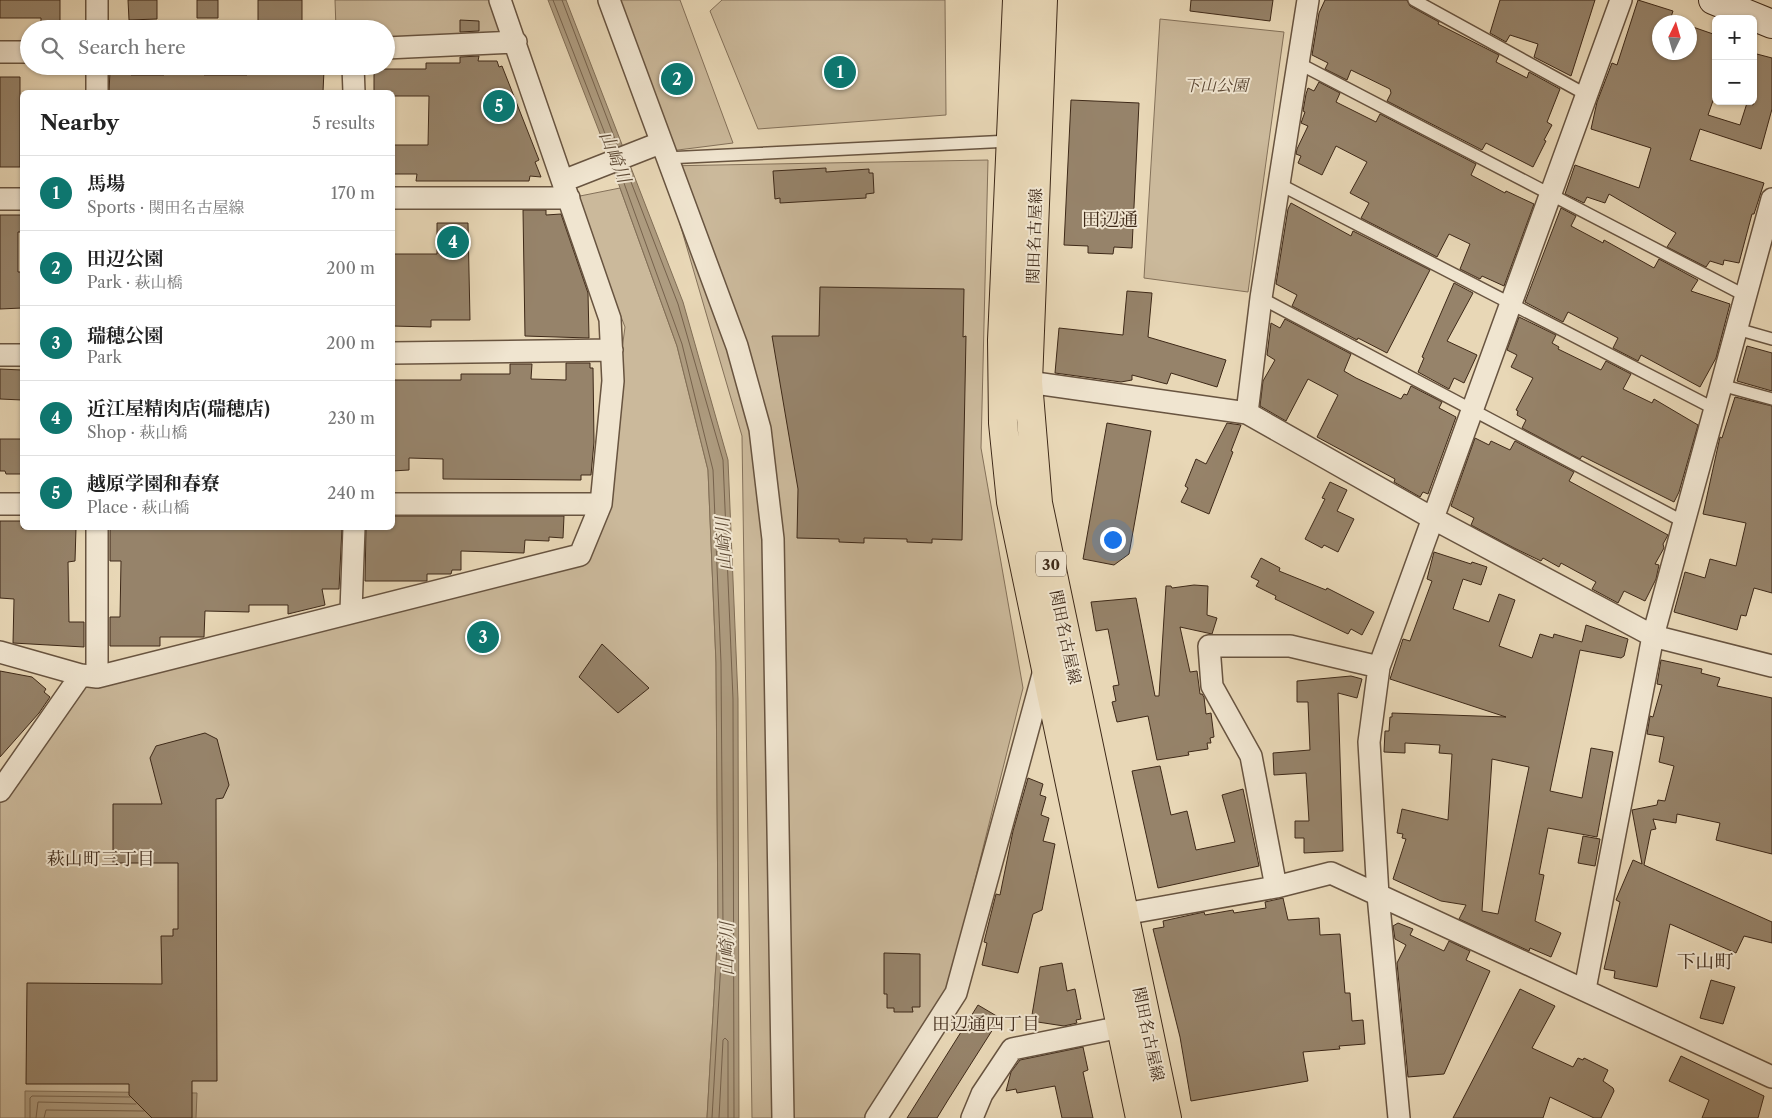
<!DOCTYPE html>
<html lang="en">
<head>
<meta charset="utf-8">
<style>
  :root { --surface:#fff; --page:#f6f6f6; --text:#222; --muted:#767676; --line:#e0e0e0; --accent:#0f766e }
  body { margin:0; font-family:"Libre Caslon Text","Noto Serif JP",serif; background:var(--page); color:var(--text) }
  .controls { position:absolute; right:15px; top:15px; display:grid; overflow:hidden; border-radius:8px; box-shadow:0 1px 4px #0004 }
  .controls button { width:45px; height:45px; display:grid; place-items:center; padding:0; border:0; border-bottom:1px solid var(--line); background:var(--surface); color:var(--text); font:25px sans-serif }
  .compass { position:absolute; left:1652px; top:15px; width:45px; height:45px; border-radius:50%; background:var(--surface); box-shadow:0 1px 4px #0004; rotate:5deg }
  .you { position:absolute; left:1112px; top:539px; width:18px; height:18px; margin:-12px; border:4px solid #fff; border-radius:50%; background:#1a73e8; box-shadow:0 0 0 8px #1a73e833 }
  .badge { display:grid; place-items:center; width:32px; height:32px; border-radius:50%; background:var(--accent); color:#fff; font-size:16px; font-weight:700 }
  .pin { position:absolute; translate:-50% -50%; border:2px solid #fff; box-shadow:0 1px 5px #0006 }
  .list { margin:0; padding:0; list-style:none }
  h2 { display:flex; justify-content:space-between; align-items:center; height:65px; margin:0; padding:0 20px; font-size:21px }
  h2 small { font-size:16px; font-weight:400; color:var(--muted) }
  .list li { display:grid; grid-template-columns:32px 1fr auto; gap:15px; align-items:center; box-sizing:border-box; height:75px; padding:0 20px; border-top:1px solid var(--line) }
  .list b { display:block; font-size:19px; white-space:nowrap }
  .list p { margin:0; font-size:16px; white-space:nowrap; color:var(--muted) }
  .list em { font-size:16px; font-style:normal; color:var(--muted) }
  .icon { flex:none; width:28px; height:28px; fill:none; stroke:currentColor; stroke-width:2; stroke-linecap:round; stroke-linejoin:round }
  .map { position:relative; flex:none; width:1772px; height:1118px; overflow:hidden }
  .search { position:absolute; background:var(--surface); box-shadow:0 1px 4px #0004; left:20px; top:20px; width:375px; height:55px; display:flex; align-items:center; gap:12px; box-sizing:border-box; padding:0 18px; border-radius:28px; color:var(--muted); font-size:19px }
  .panel { position:absolute; background:var(--surface); box-shadow:0 1px 4px #0004; left:20px; top:90px; width:375px; height:440px; border-radius:8px }
  .map>svg:first-child { display:block }
  .green { fill:#cbb99b; stroke:#84715a }
  .water { fill:#ae9c80; stroke:#816e56 }
  .lines { fill:none; stroke-linecap:round; stroke-linejoin:round }
  .shore { stroke:#76624c; stroke-width:1 }
  .building { fill:#96836a; stroke:#3e2918; fill-rule:evenodd }
  .lane-casing { stroke:#685440; stroke-width:14 }
  .street-casing { stroke:#685440; stroke-width:24 }
  .secondary-casing { stroke:#3e2918; stroke-width:30 }
  .primary-casing { stroke:#3e2918; stroke-width:30 }
  .lane { stroke:#f0e5d0; stroke-width:11 }
  .street { stroke:#f0e5d0; stroke-width:21 }
  .secondary { stroke:#f0e5d0; stroke-width:28 }
  .primary { stroke:#e8d7b6; stroke-width:28 }
  .labels { text-anchor:middle; dominant-baseline:central; stroke-width:4; stroke-linejoin:round; paint-order:stroke }
  .shield { fill:#f0e5d0; stroke:#73614f; stroke-width:1 }
  .shield-label { font-size:15px; font-weight:bold; fill:#3e2918 }
  .park-label { font-size:16px; font-style:italic; fill:#5a4632; stroke:#f0e5d0 }
  .street-label { font-size:16px; fill:#3e2918; stroke:#f0e5d0 }
  .water-label { font-size:18px; font-style:italic; fill:#604c37; stroke:#f0e5d0 }
  .neighbourhood-label { font-size:18px; fill:#3e2918; stroke:#f0e5d0 }
  .quarter-label { font-size:19px; fill:#3e2918; stroke:#f0e5d0 }
</style>
</head>
<body>
<div class="map">
<svg width="1772" height="1118" viewBox="0 0 1772 1118">
  <rect width="100%" height="100%" fill="#e8d7b6"/>
  <filter id="stains"><feTurbulence type="fractalNoise" baseFrequency=".004" numOctaves="4"/><feColorMatrix values="0 0 0 0 .2 0 0 0 0 .09 0 0 0 0 .02 0 0 0 .5 -.17"/></filter>
  <radialGradient id="worn" r=".72"><stop offset=".6" stop-color="#630" stop-opacity="0"/><stop offset="1" stop-color="#630" stop-opacity=".3"/></radialGradient>
  <path class="green" d="M335,0h154l13,37h-116v-8h-50z
    M616,0h64l53,143 -63,8z
    M722,0h223l1,115 -188,14 -48,-118z
    M1160,19l124,13 -36,260 -104,-14z
    M988,160l-7,288 42,240 -76,304 -80,126h-115l-10,-682 -79,-270z
    M620,188l57,158 31,124 8,193 2,265 -11,190h-707v-327l81,-116 499,-120 21,-51 24,-177 -50,-130z"/>
  <path class="water" d="M548,0h18l117,302 45,158 10,239 1,419h-32l11,-190 -2,-265 -8,-193 -31,-124 -71,-197z
    M25,1091l172,2 -1,25h-171z"/>
  <g class="lines">
    <path class="shore" d="M553,0l58,149
      M562,0l56,147
      M626,169l52,135 45,156 10,239 1,419
      M620,172l62,172 31,126 8,193 2,264 -11,191
      M30,1118v-20l2,-2 98,1
      M36,1118l2,-16 98,2
      M44,1118l2,-8 98,1
      M719,1118l4,-78 2,-2 3,3v77"/>
  </g>
  <path class="building" d="M0,0h60v29h-19v-11h-41z
    M128,0h29v19l-28,1z
    M197,0h21v18h-21z
    M258,0h44v29h-44z
    M1191,0h82l-3,21 -80,-10z
    M1325,0h82l3,6 29,16 -1,2 61,31 -3,7 31,16 2,-6 31,17 -13,33 5,3 -8,15 2,1 -13,26 -47,-24 -4,7 -95,-49 4,-8 -1,-4 -39,-19 -4,10 -22,-11 3,-6 -16,-8 7,-42z
    M1500,0h95l-24,76 -37,-19 4,-13 -28,-9 -4,7 -16,-9z
    M1638,0l35,11 -3,9 7,2h-17v30h30v-26l26,9v57l-8,23 32,10 7,-22 6,2v-52l19,5v51l-11,40 -61,-20 -10,31 74,23 -10,31h-2l-13,49 -15,-3 -1,5 -13,-4 -4,6 -39,-20 9,-14 -67,-39 -4,9 -18,-6 -3,6 -19,-9 10,-29 64,23 12,-40 -60,-19 6,-27 15,-39 5,2z
    M460,20l19,1v10l-19,1z
    M479,56l-1,5h19l2,6 3,-1 37,94 -4,2 6,15 -11,-1 -1,5h-113l1,-7h-25v-29h36l1,-49h-37v-4h-18v-23h52v-6h34v-6z
    M115,66h16v9h33v-5l40,1v4h43v-5l45,1 1,-5h20v3l11,1 -1,22h-214l1,-21h5z
    M0,77h20v90h-20z
    M1319,82l21,11 -4,9 40,20 4,-8 96,50 -5,11 34,18 1,-2 28,13 -30,82 -22,-10 -2,3 -20,-10 10,-25 -21,-10 -12,23 -76,-39 8,-15 -19,-10 17,-31 -31,-16 -14,29 -24,-12 3,-7 -5,-2 1,-5 11,-23 -7,-3 4,-11 -2,-1 3,-17 2,-6 6,3z
    M1071,100l68,3 -7,145 -18,-1 -1,7 -25,-1v-7l-24,-1z
    M826,168v4l43,-3v4h4l1,20 -8,1v4l-86,5v-5l-5,1 -2,-28z
    M1291,203l60,33 2,-5 77,39 -43,83 -29,-15 -1,2 -65,-34 5,-11 -21,-11 12,-75z
    M1561,208l15,8 -5,10 32,17 1,-3 50,28 5,-9 39,21 -7,11 39,13 -14,54 -16,29 -59,-32 -3,6 -25,-13 5,-10 -50,-26 -5,10 -38,-20z
    M523,210h23v5l15,-1 27,79 1,45 -64,-2z
    M0,215h22v17h-4v40h4v36l-22,1z
    M437,223h31l2,97h-39v7l-39,-1v-72h45z
    M1454,283l19,10 -26,48 30,14 -13,28 -10,-5 -5,11 -31,-17 6,-14 -2,-1z
    M820,287l144,2 -1,48 3,-1 -4,204 -30,-1v4l-25,-1v-3l-43,-1v5l-25,-1v-3l-42,-1 1,-49 -26,-153h47z
    M1127,291l25,2 -4,44 78,23 -9,27 -46,-14 -4,11 -35,-9v5l-11,2 -66,-9 4,-45 64,7z
    M1519,317l37,18 -4,8 7,4 -1,2 43,21 5,-9 25,13 -8,15 29,14 2,-4 44,26 -19,67 -5,10 -92,-46 -2,3 -58,-31 4,-8 -9,-5 1,-4 -2,-1 17,-32 -22,-11 6,-12 -10,-5z
    M1285,319l66,35 -7,17 12,7 45,21 3,-5 3,1 4,-9 31,16 -3,6 17,9 -28,77 -5,-2 -3,5 -26,-15 1,-3 -78,-42 21,-42 -30,-16 -22,42 -26,-15 3,-25 12,-21 -8,-5 4,-32 9,5z
    M1747,346l25,7v38l-35,-10z
    M566,363h24v5h3l1,74 -3,33h-10v5l-138,-1v-20l-34,-1v12l-17,1v-91h69v-6h49v-10h22l-1,15 35,1z
    M0,369l22,1v30l-22,-1z
    M1735,397l37,9v187l-18,-5 -8,28 -5,-1 -4,15 -63,-18 11,-40 20,6 5,-19 26,7 10,-43 -43,-9 17,-77 2,1z
    M1107,423l44,8 -22,123 -15,11 -31,-6z
    M1227,423l14,2 -10,26 2,1 -24,62 -28,-12 7,-14 -3,-2 11,-27 10,5z
    M1475,438l14,7 2,-4 19,9 5,-9 59,31 -5,9 99,54 -5,9 1,4 -9,16 4,1 -3,14 -11,22 -21,-10 -6,12 -26,-14 4,-7 -35,-19 -2,4 -16,-9 -2,3 -27,-13 -43,-23 3,-7 -23,-12z
    M0,439h22v35h-16l-1,-3h-5z
    M1330,482l17,8 -10,21 17,8 -16,33 -14,-7 -2,3 -17,-9 20,-40 -3,-1z
    M392,516h172l-1,22 -14,-1v4l-24,-1 -1,13 -63,-2v19h-9l-1,4h-24v7h-62l1,-53h26z
    M0,521h22v7h54l-1,33 -7,1 1,60h15v25l-71,-4 1,-44 -14,-1z
    M110,528h232l-3,61h-17l3,16 -37,9v-9h-39v7l-44,-1 -1,26h-44v9h-50v-29h10l1,-56h-11z
    M1434,552l37,12 1,-2 15,5 -6,18 -18,-6 -10,30 36,13 10,-28 16,6 -16,46 33,12 8,-24 13,4 1,-4 28,8 4,-17 42,14 -4,17 -3,2 -41,-8 -30,141 32,7 9,-50 22,4 -16,85 -49,-9 -9,46 5,1 -9,46 26,12 -10,24 -21,-9 -1,3 -70,-32 7,-14 -25,-4 -48,-22 13,-40 -4,-1 1,-4 -6,-1 5,-24 46,11 4,-66 -13,-1 1,-8 -35,-2v10l-21,-1 1,-21h4l1,-14h2v-4l114,4 -116,-38 13,-40 7,2 22,-60 -5,-2zM1492,759l37,8 -31,147 -16,-3z
    M1261,558l19,10 -1,3 47,19 1,-2 47,24 -12,23 -11,-6 -3,5 -73,-35 1,-3 -20,-10 3,-5 -8,-4z
    M1194,585l14,1 -1,29 10,3 -5,16 -32,-7 10,45 7,-1 3,23h2l2,3 2,17 5,-1 3,24 -4,1 1,5h-4l1,6 -20,3 1,3 -32,5 -9,-44 -31,6 -5,-20 4,-1 -3,-15 6,-1 -11,-56 -12,2 -5,-29 45,-4 19,98h4l7,-110h5l1,2z
    M602,644l47,44 -31,25 -39,-36z
    M1661,660l41,9 -1,4 19,5 -3,8 55,12v156l-56,-14 4,-17 -43,-9 -1,9 -23,-4 3,10 -5,1 -7,35 128,57v21l-28,-7 -8,17 -66,-29 -13,63 -43,-9 1,-7 -11,-2 16,-67 -4,-2 17,-40 9,4 -10,-54 25,-5 1,-5 7,1 9,-35 -15,-4 5,-25 -17,-3 3,-18 3,1 9,-32 -5,-1z
    M0,671l32,6 14,12 -2,3 6,5 -11,16 -39,44z
    M1351,676l11,3 -5,19 -19,-5 5,158 -39,2v-15h-9v-17h14l-3,-48 -32,2 -1,-22 37,-3 -2,-48h-11v-21z
    M205,733l12,6 12,46 -6,13 -7,1 1,282h-25v37h-40l-23,-23v-11h-103l1,-101 135,1 -1,-48h12v-7h5v-66h-65v-59h49l-12,-46 6,-12z
    M1160,766l11,49 16,-4 9,39 39,-8 -13,-47 21,-6 16,77 -101,22 -26,-117z
    M1028,778l15,6 -3,11 6,2 -5,18 8,3 -6,23 12,3 -13,66 -9,4 -15,59 -36,-8 5,-22 -3,-1 12,-48 4,1 13,-64z
    M1583,836l17,3 -5,27 -17,-3z
    M1283,898l5,22 31,-2 1,17 20,-1 5,59h5l2,28 11,-1 2,24 -26,2 1,3 -37,3 5,29 -117,20 -11,-64 -27,-108 11,-2 -1,-6 41,-9 1,3 28,-5 1,3 32,-5 -1,-6z
    M1398,923l15,6 -3,6 34,16 5,-10 21,10 -4,9 24,11 -46,103 -36,3 -11,-114 9,-18 -11,-6 -2,-13z
    M884,953l36,1v53h-8l1,5h-19v-4h-7v-14h-3z
    M1062,963l5,28 8,-2 6,30 -5,1 1,3 -13,3 -33,-5 9,-54z
    M1711,980l24,7 -12,37 -23,-6z
    M1520,989l35,17 -23,42 41,19 5,-9 5,2 1,-2 24,12 -5,11 10,7 1,3 -13,27h-7l-44,-21 -7,21h-90z
    M978,1005l22,13 -52,82 -11,18h-30z
    M1083,1047l5,23 -5,2 10,46h-31l-7,-32 -38,7 -1,-4 -10,2 5,-19 9,-12z
    M1681,1056l83,40 -6,22h-56l7,-18 -40,-19z"/>
  <g class="lines">
    <g class="lane-casing">
      <path id="lane" d="M1414,0l173,95
        M1298,63l448,233
        M666,158l344,-17
        M1279,184l436,225
        M1261,298l423,224
        M1737,329l35,10
        M1721,385l51,14"/>
    </g>
    <g class="street-casing">
      <path id="street" d="M609,0l128,346 23,83 13,110 10,579
        M97,29v-29
        M386,48l130,-6
        M0,52h29
        M97,66v26
        M353,66l1,26
        M563,181l97,-38
        M392,198h177
        M0,199h22
        M392,353l220,-3
        M0,355h22
        M1028,382l219,31 185,105 221,118 119,30
        M1247,413l14,-115 47,-298
        M0,504h22
        M392,504h209
        M97,528v149
        M351,611l3,-83
        M0,652l81,23
        M0,791l81,-116 16,2 483,-122 21,-51 12,-123 -3,-62 -110,-319
        M1276,887l-25,-131 -39,-70 -3,-40h81l89,21
        M1110,919l14,-5 152,-27 55,-14 441,204
        M1585,989l68,-353 119,-437
        M876,1118l80,-125 89,-326
        M972,1118l10,-24 30,-45 109,-22
        M1399,1118l-21,-223 -9,-153 10,-75 242,-667"/>
    </g>
    <g class="secondary-casing">
      <path id="secondary" d="M1713,0l59,24"/>
    </g>
    <g class="primary-casing">
      <path id="primary" d="M1017,0l-15,340 1,83 8,79 129,616
        M1043,0l-15,382 10,121 129,615"/>
    </g>
    <use href="#lane" class="lane"/>
    <use href="#street" class="street"/>
    <use href="#secondary" class="secondary"/>
    <use href="#primary" class="primary"/>
  </g>
  <g class="labels">
    <rect class="shield" x="1036" y="551.5" width="30" height="25" rx="4"/>
    <g class="shield-label">
      <text x="1051" y="564">30</text>
    </g>
    <g class="park-label">
      <text x="1216" y="85">下山公園</text>
    </g>
    <g class="street-label">
      <text transform="translate(1034 236) rotate(-88)">関田名古屋線</text>
      <text transform="translate(1066 637) rotate(78)">関田名古屋線</text>
      <text transform="translate(1149 1034) rotate(78)">関田名古屋線</text>
    </g>
    <g class="water-label">
      <text transform="translate(615 157) rotate(68)">山崎川</text>
      <text transform="translate(724 544) rotate(-93)">山崎川</text>
      <text transform="translate(727 949) rotate(-90)">山崎川</text>
    </g>
    <g class="neighbourhood-label">
      <text x="101" y="859">萩山町三丁目</text>
      <text x="986" y="1024">田辺通四丁目</text>
    </g>
    <g class="quarter-label">
      <text x="1110" y="219">田辺通</text>
      <text x="1705" y="961">下山町</text>
    </g>
  </g>
  <rect width="100%" height="100%" filter="url(#stains)"/>
  <rect width="100%" height="100%" fill="url(#worn)"/>
</svg>
<div class="controls">
<button>+</button>
<button>−</button>
</div>
<svg class="compass" viewBox="-18 -18 36 36"><path d="M0-13l5 13h-10z" fill="#e53935"/><path d="M0 13l5-13h-10z" fill="#767676"/></svg>
<div class="you"></div>
<div class="pin badge" style="left:840px;top:72px">1</div>
<div class="pin badge" style="left:677px;top:79px">2</div>
<div class="pin badge" style="left:483px;top:637px">3</div>
<div class="pin badge" style="left:453px;top:242px">4</div>
<div class="pin badge" style="left:499px;top:106px">5</div>
<div class="search"><svg class="icon" aria-label="search" viewBox="0 0 24 24"><circle cx="10" cy="10" r="6"/><path d="M15 15l6 6"/></svg>Search here</div>
<section class="panel">
<h2>Nearby<small>5 results</small></h2>
<ul class="list">
<li><span class="badge">1</span><div><b>馬場</b><p>Sports · 関田名古屋線</p></div><em>170 m</em></li>
<li><span class="badge">2</span><div><b>田辺公園</b><p>Park · 萩山橋</p></div><em>200 m</em></li>
<li><span class="badge">3</span><div><b>瑞穂公園</b><p>Park</p></div><em>200 m</em></li>
<li><span class="badge">4</span><div><b>近江屋精肉店(瑞穂店)</b><p>Shop · 萩山橋</p></div><em>230 m</em></li>
<li><span class="badge">5</span><div><b>越原学園和春寮</b><p>Place · 萩山橋</p></div><em>240 m</em></li>
</ul>
</section>
</div>
</body>
</html>
